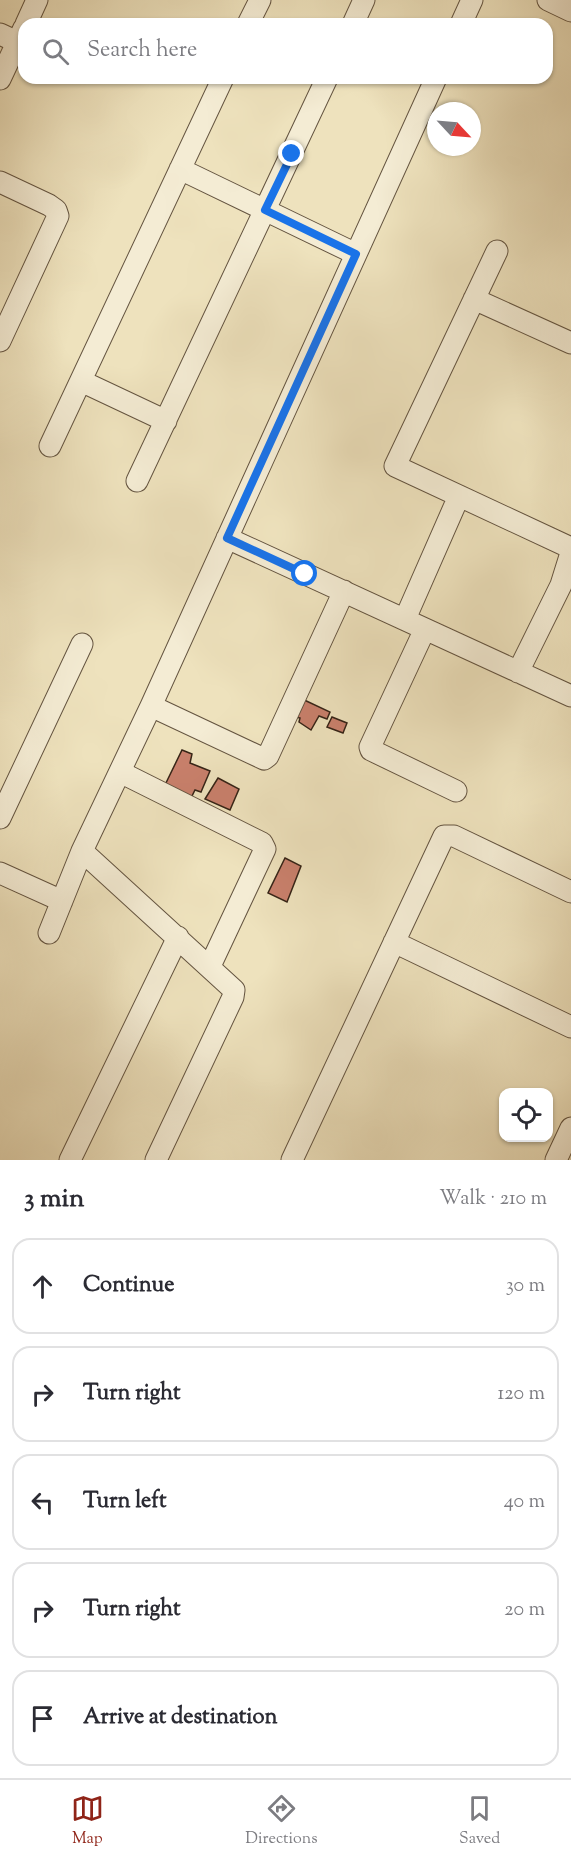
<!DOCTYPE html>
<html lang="en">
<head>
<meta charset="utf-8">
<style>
  :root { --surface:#fff; --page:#f7f7f7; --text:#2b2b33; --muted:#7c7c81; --line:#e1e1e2; --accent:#8f2418 }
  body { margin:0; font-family:"Sorts Mill Goudy",serif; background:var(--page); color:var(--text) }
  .controls { position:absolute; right:18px; bottom:18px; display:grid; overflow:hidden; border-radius:12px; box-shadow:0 2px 4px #0004 }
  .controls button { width:54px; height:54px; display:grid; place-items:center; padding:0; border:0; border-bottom:2px solid var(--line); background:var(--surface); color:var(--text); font:30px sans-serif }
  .compass { position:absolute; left:427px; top:102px; width:54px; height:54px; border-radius:50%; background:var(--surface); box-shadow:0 2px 4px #0004; rotate:116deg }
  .stop { position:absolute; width:18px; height:18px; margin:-14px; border:4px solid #1a73e8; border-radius:50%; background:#fff }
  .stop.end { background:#1a73e8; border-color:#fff; box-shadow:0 2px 6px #0008 }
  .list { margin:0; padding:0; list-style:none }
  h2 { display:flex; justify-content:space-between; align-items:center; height:78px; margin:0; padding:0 24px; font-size:26px }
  h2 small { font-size:20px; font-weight:400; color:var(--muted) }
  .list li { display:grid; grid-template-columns:39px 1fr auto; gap:18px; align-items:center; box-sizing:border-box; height:96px; margin:0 12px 12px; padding:0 12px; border:2px solid var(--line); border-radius:18px }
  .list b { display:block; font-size:22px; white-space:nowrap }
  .list em { font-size:20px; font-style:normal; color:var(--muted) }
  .icon { flex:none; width:33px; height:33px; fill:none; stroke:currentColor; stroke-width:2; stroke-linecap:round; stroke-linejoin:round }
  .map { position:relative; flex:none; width:571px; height:1160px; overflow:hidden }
  .search { position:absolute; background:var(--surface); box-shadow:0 2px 4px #0004; left:18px; right:18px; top:18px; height:66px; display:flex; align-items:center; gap:15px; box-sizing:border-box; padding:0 21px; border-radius:18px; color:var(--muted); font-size:22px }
  .sheet { height:618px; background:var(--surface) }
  nav { display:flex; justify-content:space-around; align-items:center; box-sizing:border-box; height:84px; border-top:2px solid var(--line); background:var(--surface); font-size:16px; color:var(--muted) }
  nav a { display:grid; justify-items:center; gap:3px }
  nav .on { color:var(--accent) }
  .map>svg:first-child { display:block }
  .building { fill:#c9806c; stroke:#362417; stroke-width:1.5 }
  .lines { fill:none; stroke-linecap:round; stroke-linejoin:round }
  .minor-casing { stroke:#645440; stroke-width:23 }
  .minor { stroke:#f4ecd4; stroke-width:21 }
  .route { stroke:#1a73e8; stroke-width:8 }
</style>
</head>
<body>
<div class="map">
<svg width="571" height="1160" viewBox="0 0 571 1160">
  <rect width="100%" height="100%" fill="#eee2bd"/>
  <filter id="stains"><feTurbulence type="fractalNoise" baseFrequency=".00333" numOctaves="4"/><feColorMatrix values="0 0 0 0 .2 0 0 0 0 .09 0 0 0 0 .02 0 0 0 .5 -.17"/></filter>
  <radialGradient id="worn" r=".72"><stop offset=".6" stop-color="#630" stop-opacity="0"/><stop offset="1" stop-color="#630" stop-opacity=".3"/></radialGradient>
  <path class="building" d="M300,698l30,14 -3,7 -8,-3 -8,14 -12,-8 1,-4 -4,-1z
    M332,717l15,6 -4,10 -16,-6z
    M182,750l10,4 -2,9 20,8 -9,21 -6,-2 -5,10 -27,-11z
    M218,778l21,11 -9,21 -25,-11z
    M285,858l16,8 -14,36 -19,-9z"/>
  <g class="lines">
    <g class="minor-casing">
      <path id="minor" d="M548,0l23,11
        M26,24l11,-24
        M248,24l12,-24
        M353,24l11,-24
        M461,24l11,-24
        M0,34l17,8
        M0,79l24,-51
        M180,169l176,85
        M0,182l49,23 7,5 2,6 -58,125
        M497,251l-102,215 176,82
        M474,299l97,44
        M81,381l85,40
        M50,446l173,-368
        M137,481l190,-403
        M227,538l344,158
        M405,619l54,-123
        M425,629l-55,118 1,3 85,41
        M518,672l43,-87 10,-32
        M151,706l113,53 4,-3 76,-165
        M120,772l142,71 3,6 -55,117
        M0,818l82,-174
        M82,851l152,139 -1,7 -77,163
        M0,873l62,28
        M49,933l33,-82 69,-145 285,-628
        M394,942l177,85
        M70,1160l108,-223
        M292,1160l152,-324h10l117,56
        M556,1160l15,-32"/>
    </g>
    <use href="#minor" class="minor"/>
  </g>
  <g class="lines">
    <path class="route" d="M292,154l-27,56 91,44 -129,284 78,36"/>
  </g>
  <rect width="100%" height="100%" filter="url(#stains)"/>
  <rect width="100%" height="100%" fill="url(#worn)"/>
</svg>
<div class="controls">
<button><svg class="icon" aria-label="locate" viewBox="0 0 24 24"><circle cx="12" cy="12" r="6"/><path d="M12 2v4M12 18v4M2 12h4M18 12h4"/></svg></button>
</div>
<svg class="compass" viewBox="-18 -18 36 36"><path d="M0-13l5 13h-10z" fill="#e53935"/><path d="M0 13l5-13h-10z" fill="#7c7c81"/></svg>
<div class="stop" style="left:305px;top:574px"></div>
<div class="stop end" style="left:292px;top:154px"></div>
<div class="search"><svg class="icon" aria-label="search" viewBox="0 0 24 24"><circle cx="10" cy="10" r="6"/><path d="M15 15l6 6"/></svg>Search here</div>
</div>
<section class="sheet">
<h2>3 min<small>Walk · 210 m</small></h2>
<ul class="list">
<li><svg class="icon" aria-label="ahead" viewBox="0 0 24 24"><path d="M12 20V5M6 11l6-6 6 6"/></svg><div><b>Continue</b></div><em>30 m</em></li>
<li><svg class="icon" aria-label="right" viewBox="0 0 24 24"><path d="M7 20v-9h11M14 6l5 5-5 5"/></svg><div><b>Turn right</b></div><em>120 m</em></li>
<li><svg class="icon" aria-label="left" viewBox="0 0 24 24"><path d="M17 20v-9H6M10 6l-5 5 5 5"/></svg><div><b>Turn left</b></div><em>40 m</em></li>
<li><svg class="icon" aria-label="right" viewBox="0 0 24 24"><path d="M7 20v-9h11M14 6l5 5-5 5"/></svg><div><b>Turn right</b></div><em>20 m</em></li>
<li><svg class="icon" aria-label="arrive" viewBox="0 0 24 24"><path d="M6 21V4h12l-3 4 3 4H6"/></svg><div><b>Arrive at destination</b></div></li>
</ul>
</section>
<nav>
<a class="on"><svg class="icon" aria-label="map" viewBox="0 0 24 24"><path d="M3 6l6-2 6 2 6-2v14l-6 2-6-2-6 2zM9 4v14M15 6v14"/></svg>Map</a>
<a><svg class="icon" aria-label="directions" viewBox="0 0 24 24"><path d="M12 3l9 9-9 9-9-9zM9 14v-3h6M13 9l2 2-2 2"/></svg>Directions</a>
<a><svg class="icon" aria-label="saved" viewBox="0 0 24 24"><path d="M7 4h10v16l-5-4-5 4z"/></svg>Saved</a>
</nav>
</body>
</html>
